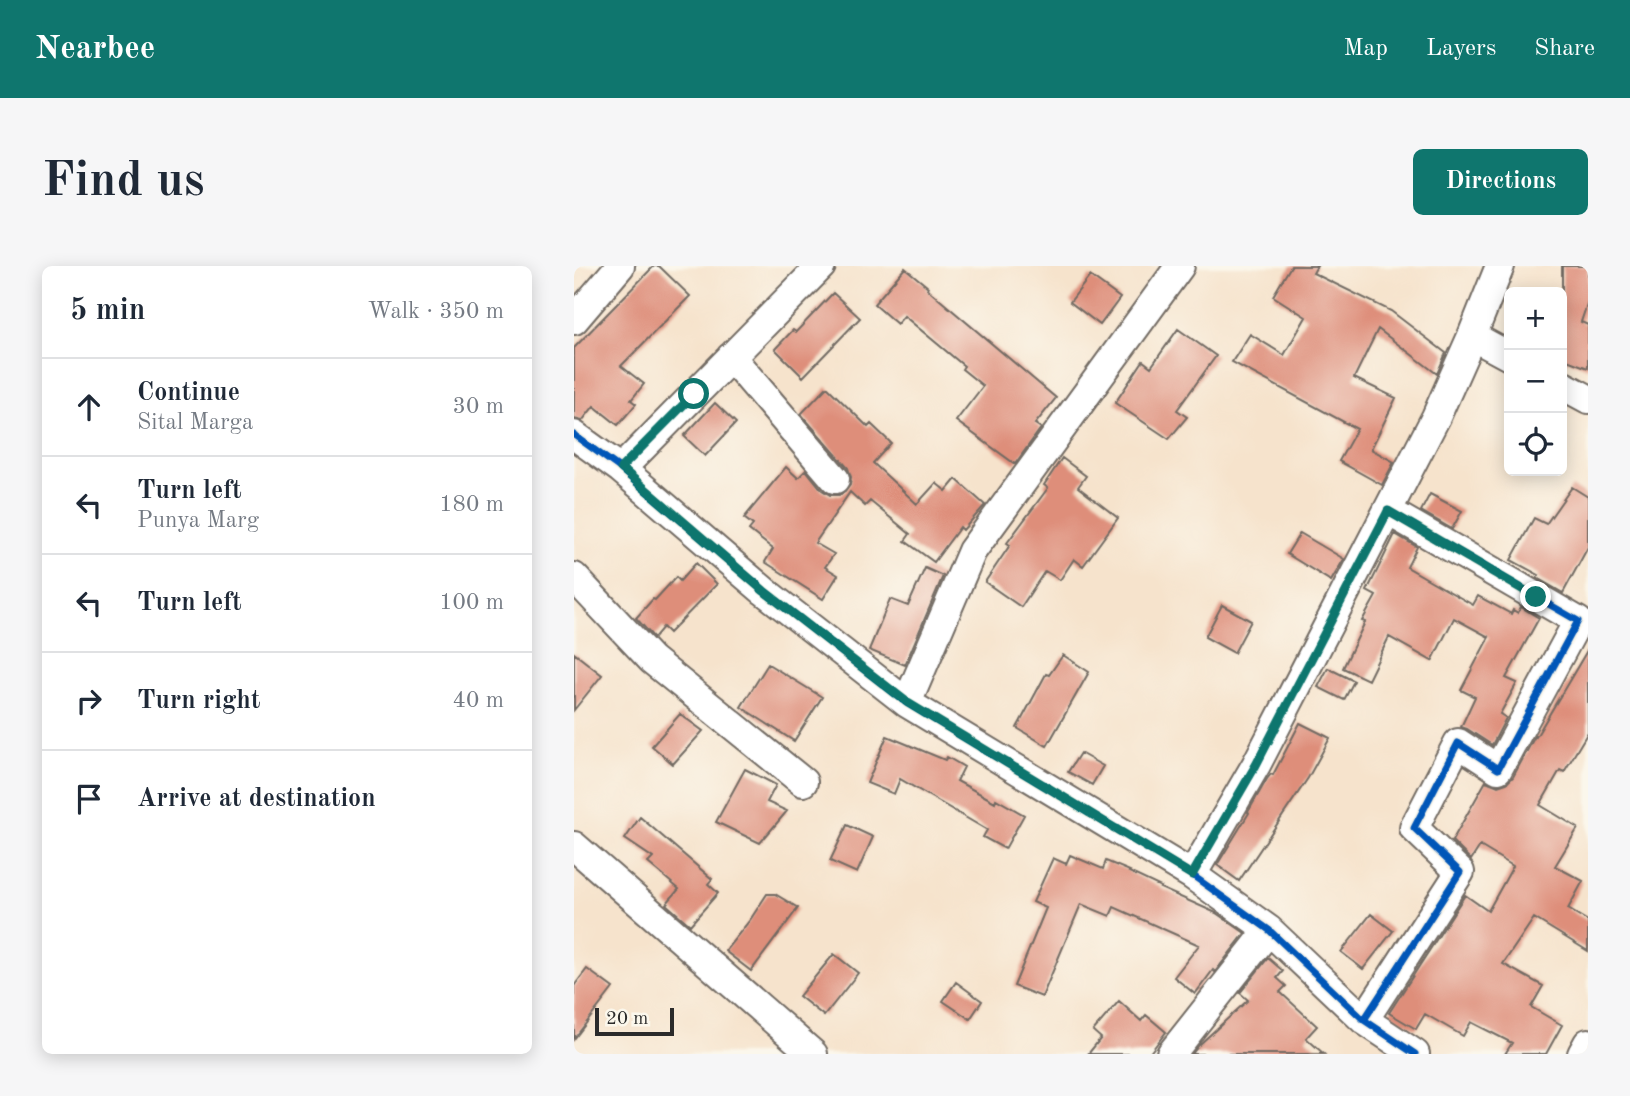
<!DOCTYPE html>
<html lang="en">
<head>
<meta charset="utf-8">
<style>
  :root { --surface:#fff; --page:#f6f6f7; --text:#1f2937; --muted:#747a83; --line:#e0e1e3; --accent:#0f766e }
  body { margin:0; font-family:"Old Standard TT",serif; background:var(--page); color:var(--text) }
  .controls { position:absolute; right:21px; top:21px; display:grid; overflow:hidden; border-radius:10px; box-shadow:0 4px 18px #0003 }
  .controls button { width:63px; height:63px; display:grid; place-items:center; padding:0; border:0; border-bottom:2px solid var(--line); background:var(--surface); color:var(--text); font:35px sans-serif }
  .scale { position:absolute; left:21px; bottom:18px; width:79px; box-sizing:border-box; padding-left:7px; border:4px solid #2b2b2b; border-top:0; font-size:19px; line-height:24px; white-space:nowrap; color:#2b2b2b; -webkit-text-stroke:5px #fbf7ec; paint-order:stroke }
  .stop { position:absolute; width:21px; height:21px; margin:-16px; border:5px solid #0f766e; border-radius:50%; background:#fff }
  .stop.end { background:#0f766e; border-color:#fff; box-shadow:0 2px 7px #0008 }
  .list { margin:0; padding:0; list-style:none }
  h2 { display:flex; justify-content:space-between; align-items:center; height:91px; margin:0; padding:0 28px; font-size:30px }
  h2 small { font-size:23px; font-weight:400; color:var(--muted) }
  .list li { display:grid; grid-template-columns:46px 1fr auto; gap:21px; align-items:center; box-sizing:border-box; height:98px; padding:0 28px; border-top:2px solid var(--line) }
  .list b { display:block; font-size:26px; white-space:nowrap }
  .list p { margin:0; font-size:23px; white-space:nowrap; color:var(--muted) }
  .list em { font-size:23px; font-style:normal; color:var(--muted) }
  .icon { flex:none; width:38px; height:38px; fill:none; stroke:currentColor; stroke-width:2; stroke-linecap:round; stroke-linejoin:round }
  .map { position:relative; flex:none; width:1014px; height:788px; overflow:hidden; border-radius:10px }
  header { display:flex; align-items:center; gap:42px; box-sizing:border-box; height:98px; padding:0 35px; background:var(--accent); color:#fff }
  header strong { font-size:33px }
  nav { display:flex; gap:38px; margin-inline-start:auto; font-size:24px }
  .intro { display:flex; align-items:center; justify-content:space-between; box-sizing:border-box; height:168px; padding:0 42px }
  h1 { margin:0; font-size:49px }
  .button { padding:18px 32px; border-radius:10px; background:var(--accent); color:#fff; font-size:24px; font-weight:700 }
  main { display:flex; gap:42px; padding:0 42px }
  aside { flex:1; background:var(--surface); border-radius:10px; box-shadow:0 4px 18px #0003 }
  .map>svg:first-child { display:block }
  .building { fill:#de8e7a }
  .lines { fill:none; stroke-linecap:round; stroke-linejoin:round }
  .street-casing { stroke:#726b63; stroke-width:32 }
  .street { stroke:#fff; stroke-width:28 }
  .cycleway-casing { stroke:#fbf7ec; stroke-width:11 }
  .cycleway { stroke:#0057b8; stroke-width:7 }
  .route { stroke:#0f766e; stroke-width:9 }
</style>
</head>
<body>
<header>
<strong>Nearbee</strong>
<nav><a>Map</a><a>Layers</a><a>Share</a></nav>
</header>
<div class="intro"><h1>Find us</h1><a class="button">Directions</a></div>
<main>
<aside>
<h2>5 min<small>Walk · 350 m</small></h2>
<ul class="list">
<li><svg class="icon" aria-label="ahead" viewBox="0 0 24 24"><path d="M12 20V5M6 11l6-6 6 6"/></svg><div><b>Continue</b><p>Sital Marga</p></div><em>30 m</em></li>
<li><svg class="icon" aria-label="left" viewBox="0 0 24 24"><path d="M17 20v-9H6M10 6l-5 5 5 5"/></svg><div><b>Turn left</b><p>Punya Marg</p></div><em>180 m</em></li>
<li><svg class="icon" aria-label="left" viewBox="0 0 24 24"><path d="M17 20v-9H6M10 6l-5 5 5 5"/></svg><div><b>Turn left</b></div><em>100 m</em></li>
<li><svg class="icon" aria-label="right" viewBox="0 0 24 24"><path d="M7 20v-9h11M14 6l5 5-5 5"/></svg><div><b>Turn right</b></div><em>40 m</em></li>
<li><svg class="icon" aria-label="arrive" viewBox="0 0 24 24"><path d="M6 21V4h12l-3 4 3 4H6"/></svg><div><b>Arrive at destination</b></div></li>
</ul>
</aside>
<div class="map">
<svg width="1014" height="788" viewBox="0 0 1014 788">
  <rect width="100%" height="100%" fill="#fbf7ec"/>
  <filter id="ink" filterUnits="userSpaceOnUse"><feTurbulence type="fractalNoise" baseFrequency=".0143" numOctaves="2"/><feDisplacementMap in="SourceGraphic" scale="14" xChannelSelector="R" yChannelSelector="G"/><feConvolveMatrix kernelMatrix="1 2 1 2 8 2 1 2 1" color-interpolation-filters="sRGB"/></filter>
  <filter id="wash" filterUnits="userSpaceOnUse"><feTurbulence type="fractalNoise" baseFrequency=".00686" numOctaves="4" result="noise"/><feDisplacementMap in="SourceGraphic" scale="28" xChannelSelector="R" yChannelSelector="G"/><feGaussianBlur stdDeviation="1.57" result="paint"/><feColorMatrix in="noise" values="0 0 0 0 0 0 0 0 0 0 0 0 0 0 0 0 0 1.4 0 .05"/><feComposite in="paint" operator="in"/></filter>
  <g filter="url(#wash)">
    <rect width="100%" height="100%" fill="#f6e3cc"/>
    <g id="blocks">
      <path class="building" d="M80,0h5l31,30 -69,70 23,18 -13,16 5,4 -18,21 -24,-19 -12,15 -8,-2v-71z
        M717,0h26l-4,7 78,38 55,42 -9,21 -59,-45 -24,49 42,20 -25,51 23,13 -12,23 -43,-24 18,-32 -125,-67 18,-28 34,21 22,-38 -33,-21z
        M988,0h26v35l-7,21 7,3v43l-21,-8 -2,7 -3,-1z
        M331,2l23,19 -1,2 129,109 -21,26 6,4 -26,36 -59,-43 27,-35 -21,-17 2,-3 -60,-50 -7,8 -23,-20z
        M516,10l30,22 -20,27 -30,-23z
        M259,27l27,25 -57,59 -28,-28 18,-19 3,2z
        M604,63l38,27 -39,54 10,7 -18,22 -54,-36 28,-42 8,6z
        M253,121l41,40 3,-3 20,19 -18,20 44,41 19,-21 10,8 10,-12 29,26 -22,25 -3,-3 -26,35 -29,-21 5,-7 -40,-33 -5,5 -15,-14 -35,51 19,11 -9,13 13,8 -15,24 -58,-37 8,-13 -24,-19 4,-5 -9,-7 42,-51 12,11 8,-8 16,20 8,5h9l6,-3 5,-7 1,-8 -3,-9 -47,-54z
        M141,137l21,20 -31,33 -21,-20z
        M488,192l24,18 -8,11 40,31 -35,48 -9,-7 -14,21 -15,-9 -24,36 -36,-25 25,-37 -3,-2 41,-55 -4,-3z
        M998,221l16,10v50l-25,46 -26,-15 2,-3 -28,-15 23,-42 12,6z
        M856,228l32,17 -10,18 -31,-18z
        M726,267l44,26 -13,22 -44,-27z
        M821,268l22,13 -10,20 24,14 42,24 5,-9 33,18 2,-4 5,3 3,-6 18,11 -33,60 11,5 -17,31 6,4 -14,27 -25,-16 -6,-2 14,-30 -14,-7 28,-53 -35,-19 -22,43 -43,-24 -21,43 -25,-12 22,-46 -3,-1 14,-25 -9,-5z
        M122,297l21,21 -48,49 -6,-6 -9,11 -18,-20 17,-19 2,1 21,-23 4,4z
        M351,302l18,8 -38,89 -36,-15 21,-51 18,7z
        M648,339l29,16 -17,32 -29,-16z
        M1014,383v83l-24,40 -4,-2 -20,35 38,23 -23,38 28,15 -15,28 20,12v30l-54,-33 -31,46 40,22 -12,21 31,18 -16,29h-41l7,-11 -41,-21 -8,14 -38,-22 -9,15 -27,-16 76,-118 23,16 25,-45 -33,-20 -9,14 -19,-19 34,-60 12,5 9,-3 6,-6 22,-41 1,1z
        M0,387l28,22 -28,35z
        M489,389l26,17 -42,74 -30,-18 29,-54 3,1z
        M194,398l54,33 -28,44 -53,-34z
        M754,402l26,13 -10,19 -26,-13z
        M106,448l23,17 -30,33 -21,-18z
        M726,457l30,15 -22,40 -69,103 -22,-16 32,-52 -1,-1 19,-33 4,-5 2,1z
        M313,470l58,24 2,-3 17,10 -7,14 38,21 1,-3 28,16 -19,34 -22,-12 4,-7 -87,-51 -6,15 -27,-11z
        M506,487l23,13 -11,19 -24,-13z
        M171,503l31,16 -9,17 20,9 -27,32 -44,-21z
        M66,551l72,62 -4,5 10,9 -28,32 -24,-21 13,-15 -31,-26 5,-5 -28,-19z
        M273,559l26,12 -16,36 -27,-12z
        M496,589l33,14 3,-8 24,10 -1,1 32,15 -1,1 56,25 29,20 -30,39 -2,-2 -18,24 -21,-17 25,-32 -85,-38 -4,9 -29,-12 -39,93 -28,-11 32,-78 -13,-6 20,-44 13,6z
        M193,628h8l23,14 -47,63 -26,-20 25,-31z
        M797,648l22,17 -30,38 -22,-17z
        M260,688l24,19 -34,43 -25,-20z
        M694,692l15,13 -6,7 9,8 -6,6 37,34 -11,12 18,16h-132l7,-9 49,-45 -8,-7z
        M13,703l26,19 -39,51v-53z
        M382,716l26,19 -12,18 -27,-18z
        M545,735l22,20 5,-6 20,17 -17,22h-61l13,-16 -8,-7z"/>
    </g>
  </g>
  <g filter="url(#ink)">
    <use href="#blocks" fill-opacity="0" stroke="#726b63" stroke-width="2"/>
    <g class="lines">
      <g class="street-casing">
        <path id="street" d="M0,54l46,-54
          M898,70l37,20
          M157,91l104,122
          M988,119l26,14
          M0,169l47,34 143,122 143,112 285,172 77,55 95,90 51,34
          M47,203l200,-203
          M0,311l78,83 151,122
          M333,437l65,-152 208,-285
          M0,580l239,208
          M618,609l64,-110 180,-348 36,-81 28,-70
          M790,754l96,-148 -46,-44 44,-85 40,26 80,-148 -190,-110
          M597,788l98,-124
          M1008,788l6,-11"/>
      </g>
      <use href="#street" class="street"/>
      <g class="cycleway-casing">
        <path id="cycleway" d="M0,169l47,34 143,122 143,112 285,172 77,55 95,90 51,34
          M790,754l96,-148 -46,-44 44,-85 40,26 80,-148 -190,-110"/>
      </g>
      <use href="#cycleway" class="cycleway"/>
    </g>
  </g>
  <g class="lines" filter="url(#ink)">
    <path class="route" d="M120,128l-73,74 143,123 144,112 284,172 64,-110 132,-254 148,86"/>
  </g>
</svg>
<div class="controls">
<button>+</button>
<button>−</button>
<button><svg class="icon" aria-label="locate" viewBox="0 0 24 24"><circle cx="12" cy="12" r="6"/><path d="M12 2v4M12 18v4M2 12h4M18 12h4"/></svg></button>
</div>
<div class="scale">20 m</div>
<div class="stop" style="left:120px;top:128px"></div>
<div class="stop end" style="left:962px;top:331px"></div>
</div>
</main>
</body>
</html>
